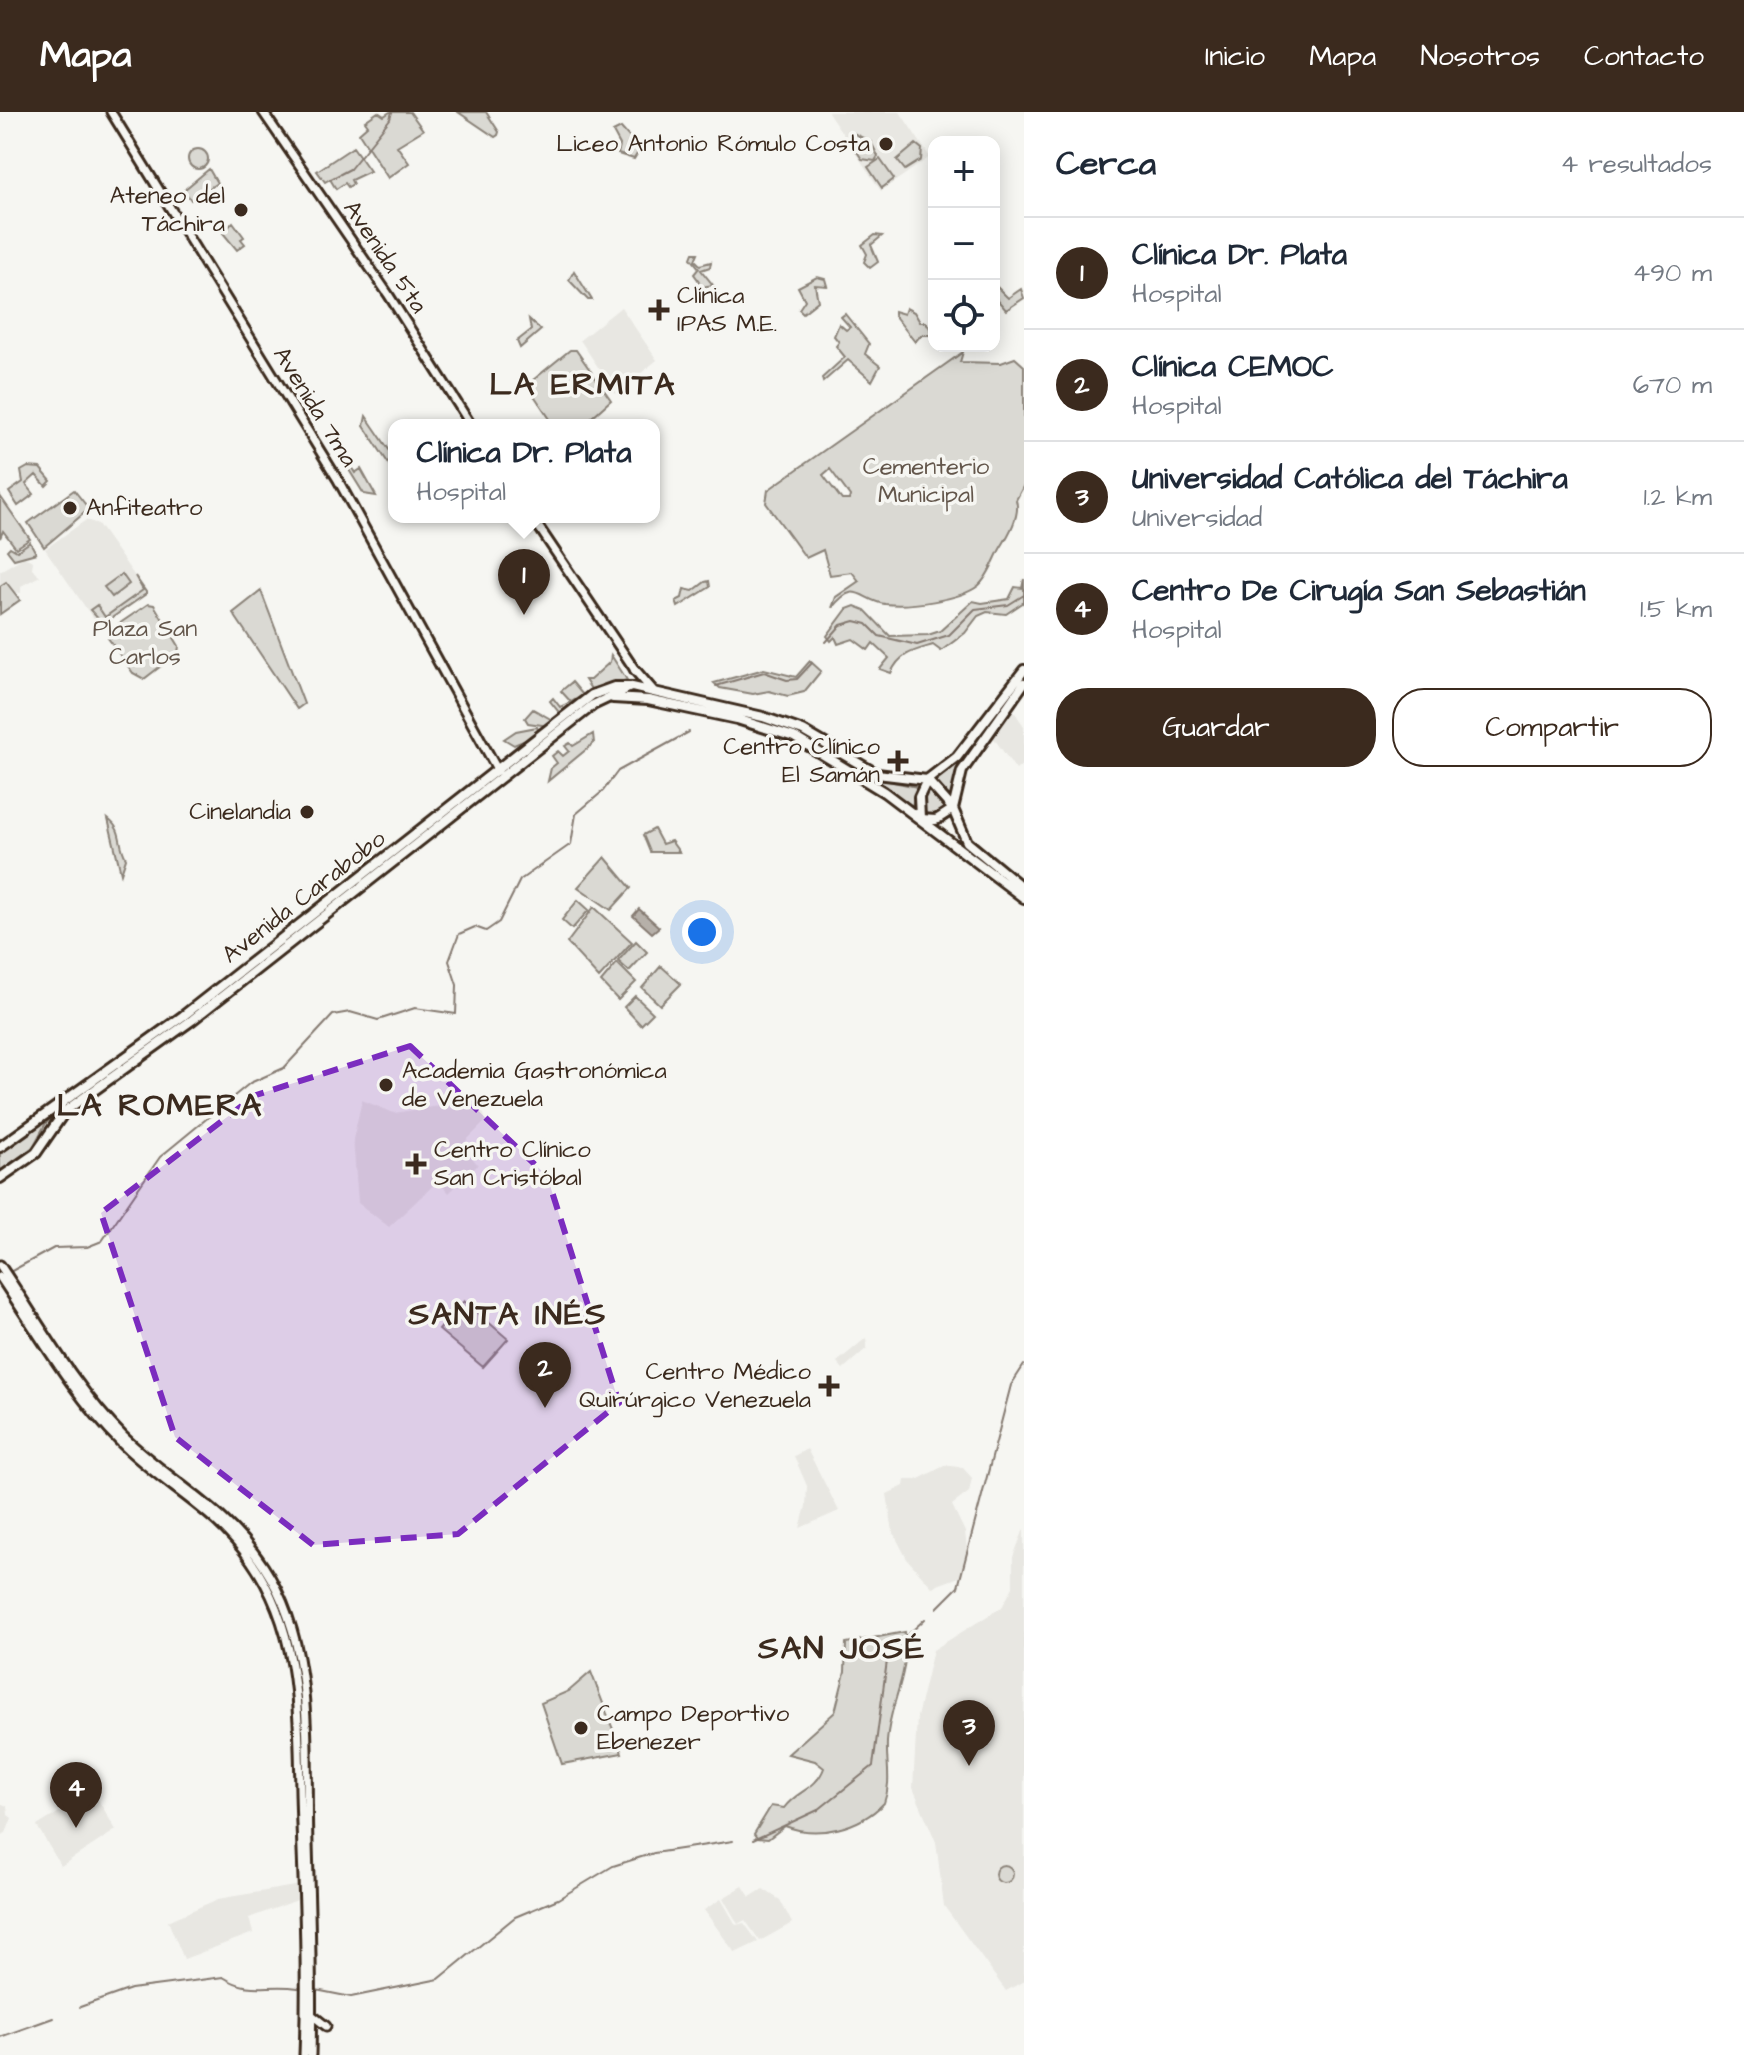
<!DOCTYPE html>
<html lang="es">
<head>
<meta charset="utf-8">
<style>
  :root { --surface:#fff; --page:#f2f2f3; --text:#1f2937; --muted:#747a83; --line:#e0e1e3; --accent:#3b2a1e }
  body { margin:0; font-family:"Architects Daughter",sans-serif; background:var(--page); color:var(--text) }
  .controls { position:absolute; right:24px; top:24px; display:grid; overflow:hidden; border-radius:16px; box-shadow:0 4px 20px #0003 }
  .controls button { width:72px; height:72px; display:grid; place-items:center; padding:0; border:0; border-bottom:2px solid var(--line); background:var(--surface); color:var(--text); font:40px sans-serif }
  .you { position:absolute; left:702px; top:820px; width:28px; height:28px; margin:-20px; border:6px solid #fff; border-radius:50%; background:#1a73e8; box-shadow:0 0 0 12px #1a73e833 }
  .badge { display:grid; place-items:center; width:52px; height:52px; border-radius:50%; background:var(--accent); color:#fff; font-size:26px; font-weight:700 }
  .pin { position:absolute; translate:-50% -66px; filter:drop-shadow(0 2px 4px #0008) }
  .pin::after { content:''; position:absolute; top:42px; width:28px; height:24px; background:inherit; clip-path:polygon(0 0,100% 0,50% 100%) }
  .popup { position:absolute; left:388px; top:307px; width:272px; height:104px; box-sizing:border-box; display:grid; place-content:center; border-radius:16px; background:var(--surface); filter:drop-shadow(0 2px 6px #0005); font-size:26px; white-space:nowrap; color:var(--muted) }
  .popup b { font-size:30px; color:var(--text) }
  .popup::after { content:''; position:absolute; left:50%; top:100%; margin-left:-16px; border:16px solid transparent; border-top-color:var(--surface) }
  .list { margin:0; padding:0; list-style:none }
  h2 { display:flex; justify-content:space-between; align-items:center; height:104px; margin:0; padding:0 32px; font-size:34px }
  h2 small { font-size:26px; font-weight:400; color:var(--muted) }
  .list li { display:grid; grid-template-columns:52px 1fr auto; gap:24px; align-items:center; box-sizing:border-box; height:112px; padding:0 32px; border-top:2px solid var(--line) }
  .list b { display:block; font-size:30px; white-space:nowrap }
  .list p { margin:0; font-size:26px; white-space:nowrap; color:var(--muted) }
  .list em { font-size:26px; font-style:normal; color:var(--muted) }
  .actions { display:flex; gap:16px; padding:24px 32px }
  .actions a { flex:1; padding:18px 0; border:2px solid var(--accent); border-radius:32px; text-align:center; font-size:28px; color:var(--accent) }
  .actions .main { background:var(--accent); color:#fff }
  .icon { flex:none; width:44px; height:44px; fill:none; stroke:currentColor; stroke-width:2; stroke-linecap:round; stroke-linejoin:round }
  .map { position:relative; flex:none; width:1024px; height:1943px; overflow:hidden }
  header { display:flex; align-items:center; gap:48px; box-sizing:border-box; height:112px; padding:0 40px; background:var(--accent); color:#fff }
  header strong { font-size:38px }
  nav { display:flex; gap:44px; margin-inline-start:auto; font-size:28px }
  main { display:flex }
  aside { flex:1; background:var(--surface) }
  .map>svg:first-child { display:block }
  .built { fill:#e8e7e2 }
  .green { fill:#dad9d3; stroke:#8a8278; stroke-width:2; fill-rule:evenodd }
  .water { fill:#b6b0a9; stroke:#857a71; stroke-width:2 }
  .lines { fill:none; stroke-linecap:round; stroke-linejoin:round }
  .stream { stroke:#857a71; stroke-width:2 }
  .minor-casing { stroke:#3b2a1e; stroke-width:13 }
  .major-casing { stroke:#3b2a1e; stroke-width:14 }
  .minor { stroke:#f6f6f2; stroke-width:7 }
  .major { stroke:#f6f6f2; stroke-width:8 }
  .marked { fill:#7b2cbf; fill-opacity:0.2; stroke:#7b2cbf; stroke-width:6; stroke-dasharray:16 10; stroke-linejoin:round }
  .poi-dot { fill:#3b2a1e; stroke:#f6f6f2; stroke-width:3 }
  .labels { text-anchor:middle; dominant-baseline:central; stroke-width:7; stroke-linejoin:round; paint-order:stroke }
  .poi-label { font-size:24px; fill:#3b2a1e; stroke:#f6f6f2; text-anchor:end }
  .street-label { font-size:24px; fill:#3b2a1e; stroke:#f6f6f2 }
  .park-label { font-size:24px; fill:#63564b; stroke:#f6f6f2 }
  .district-label { font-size:32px; font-weight:bold; letter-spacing:2px; fill:#3b2a1e; stroke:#f6f6f2 }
</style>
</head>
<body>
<header>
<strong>Mapa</strong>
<nav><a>Inicio</a><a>Mapa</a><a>Nosotros</a><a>Contacto</a></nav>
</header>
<main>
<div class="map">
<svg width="1024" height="1943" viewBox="0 0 1024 1943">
  <rect width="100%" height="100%" fill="#f6f6f2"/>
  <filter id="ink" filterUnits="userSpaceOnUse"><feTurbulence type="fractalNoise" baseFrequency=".0125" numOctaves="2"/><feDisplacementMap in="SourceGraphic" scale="16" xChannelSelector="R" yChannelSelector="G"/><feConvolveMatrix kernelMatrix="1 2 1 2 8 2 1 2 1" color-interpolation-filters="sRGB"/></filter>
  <g filter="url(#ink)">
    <path class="built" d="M828,0h72l30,45 -49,34z
      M621,195l36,53 -41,34 -36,-54z
      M86,408l12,4 48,68 -44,33 -5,-1 -52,-75z
      M24,445l9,4 -1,7 8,8 -19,10v7l-8,-1 -7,-10 -6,4v-15z
      M1011,595l13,19v37l-8,7 -25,-36z
      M362,988l32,13 76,-12 11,5 5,15 -24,24 16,20 -29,28 -11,-12 -49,46 -31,-24 -5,-64z
      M866,1226l1,10 -24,21 -6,-7z
      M807,1337l32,62 -39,17 6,-22 1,-20 -13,-30z
      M946,1353l17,3 9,10 -3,14 -17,13 13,27 2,17 -5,27 -30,11 -25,-28 -14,-27 -6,-38 17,-8 1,-6h12z
      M1024,1417v452l-18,10 -62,-85 -8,-64 -23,-54 4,-71 16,-67 69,-43 11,-20v-30z
      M93,1679l23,39 -55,36 -24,-40z
      M0,1691l7,3 1,9 4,3 -6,15 -5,2z
      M300,1773v14l-51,19 4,15 -69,26 -16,-38 50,-22z
      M743,1774l7,11 13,-8 17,11 12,23 -32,18 -15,-21 -7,4 -15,-26z
      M721,1787l15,26 8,-2 14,19 -23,11 -31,-43z"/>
    <path class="green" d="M378,0l6,4 6,-4h20l13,18 -26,16 12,17 -21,15 -29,-45 9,-8 -3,-4z
      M458,0h28l13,20 -1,3 -3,2z
      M621,16l19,21 -6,10 -16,-5 2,-9 -7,-13z
      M853,21l18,9 7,14 -3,5 -13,-2 -13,-19z
      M916,32l6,5 -1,11 -16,10 -8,-10z
      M353,35l17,24 -19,9 2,4 -5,3 -3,-4 -9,6 -6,-10 -5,3 -8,-11z
      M188 47a10 10 0 1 1 20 0a10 10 0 1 1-20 0Z
      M880,47l14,20 -12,9 -14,-21z
      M209,57l8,14 -26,17 -7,-10z
      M233,110l11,15 -3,2 4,5 -8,6 -14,-17z
      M875,123l7,1 -11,9 7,17 -8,6 -6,-6 3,-8 -5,-9z
      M693,141h5l-3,7 5,5 11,-3 -1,5 -9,3 12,15 -17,3 3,-7 -5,-7 5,-6 -8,-10z
      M574,159l18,29h-4l-19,-20z
      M817,165l8,2 2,7 -12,-1 3,16 -15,12 -4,-4 6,-9 -7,-13z
      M997,175l11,11 13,-9 3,9 -18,12 -12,-14z
      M906,196l8,4 6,10h6l8,13h-13l-6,7 -21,-27v-4l10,3z
      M845,202l24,30 -4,10 15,12 -8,15 -24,-21 -25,22 -1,-4 23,-21 -9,-11 3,-4 -5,-6 5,-12 7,6 4,-3 -9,-10z
      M529,207l12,11 -21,18 -3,-7 14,-11z
      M570,238h6l35,50 -28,25h-29l-27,-40z
      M963,240l-3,10 41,1 14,-5 9,8v119l-8,15c5,15 -8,36 -16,49 -6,11 -12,29 -22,37 -18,14 -70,21 -93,18 -25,-4 -30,-26 -53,4l4,-11 23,-16 -7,-9 -22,3 -7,-25 -17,8 -40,-55 2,-13zM830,357l20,27 -1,4h-7l-19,-25z
      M366,304l28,41v15l-30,-46z
      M349,351l6,10 6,-4 15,27 -12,-2 -18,-29z
      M28,355l12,1 11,13 -5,5 -10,-11 -10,9 8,10 -16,12 -9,-14 14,-10 -2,-11z
      M74,378l15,19 -45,38 -16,-24z
      M0,384l30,43 -14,9 -13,-17 -3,7z
      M30,430l6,11 -22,6 -7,-9 3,-3 7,4z
      M122,462l7,10 -17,13 -8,-10z
      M135,464l11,16v2l-43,30 -13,-14 7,-5 8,12 38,-27z
      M1024,467v23l-18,12 -19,-2 -9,4 -13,17 -24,18 -8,-6c-20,6 -33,8 -42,28l-11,-4 9,-11 -16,-15 -5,7 -15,-11 -15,5 -3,-7 -4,4 -4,-5 20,-27 8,-3 10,4 25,26 38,-1 12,-4 33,-30 9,2 27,-4 6,-12 7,1z
      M6,470l14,18 -20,14v-28z
      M705,470l4,-1 1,6 -32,20 -2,-6 6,-3 2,-9 9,2z
      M261,479l43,113 -7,5 -64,-96z
      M148,492l6,1 25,41 -1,7 -34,26 -11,-6 -25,-35 2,-8z
      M611,543l16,25 -36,9 -6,-9h5l20,-18z
      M810,549l11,10 -17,21 -16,4 -19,-5 -16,3 -33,-6 -6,-5 50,-14 32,8z
      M572,570l11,13 -12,7 3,4 -12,10 -12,-15 3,-3 7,9 11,-5 -10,-11z
      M533,597l21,12 -5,5 -21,-3 -3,-5z
      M537,615l3,7 -26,11 -10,-6 12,-8z
      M593,622l1,9 -46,38 3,-13 6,-5 -5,-7 6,-5 5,5 6,-5 -4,-5 5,-3 3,3z
      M970,637l-20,49 -15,-18z
      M879,667l38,8 -5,19 -35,-25z
      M928,678l17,19 -7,8 -9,-1 -6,-7v-14z
      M108,707c16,12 9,24 18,39l-5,15z
      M654,717l8,15 9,-3 8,11h-29l-7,-17z
      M605,745l26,31 -20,22 -33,-23z
      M578,788l11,10 -17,19 -10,-9z
      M594,795l38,35 -33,36 -32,-35z
      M636,829l11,11 -18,19 -11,-10z
      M617,851l19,19 -18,18 -17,-18z
      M661,854l20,18 -21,21 -18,-17z
      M635,884l18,17 -12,12 -17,-18z
      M62,992l3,3 -19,16 -13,24 -33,24v-18z
      M464,1189l44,38 -25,28 -44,-37z
      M905,1520c5,46 -16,70 -18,110 -1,22 5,39 -3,61 -24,25 -66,36 -99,23l-17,13 -11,-1 -3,-4 17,-28 13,2c13,-18 32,-18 40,-40l-9,-7 -27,-7 47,-42 10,-40 1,-29z
      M591,1560l31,81 -60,11 -21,-61 28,-12z
      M995 1762a9 9 0 1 1 18 0a9 9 0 1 1-18 0Z"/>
    <path class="water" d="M639,797l20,18 -7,6 -19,-17z"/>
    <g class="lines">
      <path class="stream" d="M331,67l19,-10 40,-50 2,-7
        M826,530l15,-17 14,-4 12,3 12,12 38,9 32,-10 26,-26 33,-4 16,-10
        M716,574l48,-14 23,8 10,-1 15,-16
        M8,1161l46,-25 33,-1 15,-6 58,-84 90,-74 34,-15 49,-53 17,-3 28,8 37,-12 41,6 1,-29 -8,-24 10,-27 16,-7 11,4 13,-9 21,-42 51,-36 5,-30 27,-23 15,-20 71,-39
        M937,1496l21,-21 53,-202 13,-20
        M753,1728l65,-30 55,-44 15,-113 37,-34
        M316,1878l35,7 88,-18 76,-62 43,-18 55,-33 41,-13 79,-12
        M80,1895l51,-18 92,-12c29,18 43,6 75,11
        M0,1925l53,-19"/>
      <g class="minor-casing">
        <path id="minor" d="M111,0l227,368 160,291
          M263,0l125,182 83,131
          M532,405l103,153
          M0,1153c39,57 74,122 123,171 48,47 103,72 141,131 53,81 41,185 44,277 2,70 5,140 3,211
          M0,1165c38,56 73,118 121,166 43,43 96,67 130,118 55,78 46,172 50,263 3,77 6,154 3,231
          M312,1903l14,11"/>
      </g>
      <g class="major-casing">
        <path id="major" d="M635,558l19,22
          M613,586l35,2 89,19 57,18 90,55 140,106
          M953,697l9,-38 62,-88
          M920,706l-1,-21 8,-17 30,-23 67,-87
          M921,707l15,1 17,-11
          M0,1035l183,-131 409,-321 22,-8h18l131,30 40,14 74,43 50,6 26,29 14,33 57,47
          M0,1066l36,-25 29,-42 127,-91 401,-315 38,-18"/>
      </g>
      <use href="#minor" class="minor"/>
      <use href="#major" class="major"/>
    </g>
  </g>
  <path class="marked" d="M410,934l137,130 72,227 -161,131 -145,11 -138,-108 -74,-224 155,-118z"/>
  <g class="poi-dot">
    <circle cx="886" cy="32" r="8"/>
    <circle cx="241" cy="98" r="8"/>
    <path d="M655 186h8v8h8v8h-8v8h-8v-8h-8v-8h8z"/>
    <circle cx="70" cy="396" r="8"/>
    <path d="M894 637h8v8h8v8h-8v8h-8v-8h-8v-8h8z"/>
    <circle cx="307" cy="700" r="8"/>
    <circle cx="386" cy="973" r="8"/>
    <path d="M412 1040h8v8h8v8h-8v8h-8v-8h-8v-8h8z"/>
    <path d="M825 1262h8v8h8v8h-8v8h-8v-8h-8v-8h8z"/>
    <circle cx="581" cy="1616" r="8"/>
  </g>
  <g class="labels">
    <g class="poi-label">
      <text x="870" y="32">Liceo Antonio Rómulo Costa</text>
      <text x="225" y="84">Ateneo del<tspan x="225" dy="28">Táchira</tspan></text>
      <text x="677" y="184" text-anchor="start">Clínica<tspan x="677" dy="28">IPAS M.E.</tspan></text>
      <text x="86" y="396" text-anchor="start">Anfiteatro</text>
      <text x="880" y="635">Centro Clínico<tspan x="880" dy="28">El Samán</tspan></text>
      <text x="291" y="700">Cinelandia</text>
      <text x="402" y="959" text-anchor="start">Academia Gastronómica<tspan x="402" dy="28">de Venezuela</tspan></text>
      <text x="434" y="1038" text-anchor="start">Centro Clínico<tspan x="434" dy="28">San Cristóbal</tspan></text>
      <text x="811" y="1260">Centro Médico<tspan x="811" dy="28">Quirúrgico Venezuela</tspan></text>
      <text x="597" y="1602" text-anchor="start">Campo Deportivo<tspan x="597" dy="28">Ebenezer</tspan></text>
    </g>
    <g class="street-label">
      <text transform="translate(385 145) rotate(56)">Avenida 5ta</text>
      <text transform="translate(315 295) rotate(58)">Avenida 7ma</text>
      <text transform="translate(304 785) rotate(-38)">Avenida Carabobo</text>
    </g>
    <g class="park-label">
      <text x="926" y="355">Cementerio<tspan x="926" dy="28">Municipal</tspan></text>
      <text x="145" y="517">Plaza San<tspan x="145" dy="28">Carlos</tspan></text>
    </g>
    <g class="district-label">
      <text x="583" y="272">LA ERMITA</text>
      <text x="160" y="993">LA ROMERA</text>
      <text x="508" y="1202">SANTA INÉS</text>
      <text x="842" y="1536">SAN JOSÉ</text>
    </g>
  </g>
</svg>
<div class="controls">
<button>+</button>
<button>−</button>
<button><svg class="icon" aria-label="locate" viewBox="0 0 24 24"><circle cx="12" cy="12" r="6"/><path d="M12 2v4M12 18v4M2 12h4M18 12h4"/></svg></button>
</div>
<div class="you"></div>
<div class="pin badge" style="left:524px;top:503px">1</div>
<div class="popup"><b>Clínica Dr. Plata</b>Hospital</div>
<div class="pin badge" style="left:545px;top:1296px">2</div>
<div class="pin badge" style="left:969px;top:1654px">3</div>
<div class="pin badge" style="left:76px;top:1716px">4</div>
</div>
<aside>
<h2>Cerca<small>4 resultados</small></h2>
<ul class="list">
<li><span class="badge">1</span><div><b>Clínica Dr. Plata</b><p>Hospital</p></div><em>490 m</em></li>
<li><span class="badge">2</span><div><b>Clínica CEMOC</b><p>Hospital</p></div><em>670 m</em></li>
<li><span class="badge">3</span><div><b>Universidad Católica del Táchira</b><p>Universidad</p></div><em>1.2 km</em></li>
<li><span class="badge">4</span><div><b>Centro De Cirugía San Sebastián</b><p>Hospital</p></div><em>1.5 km</em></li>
</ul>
<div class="actions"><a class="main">Guardar</a><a>Compartir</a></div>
</aside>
</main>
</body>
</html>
